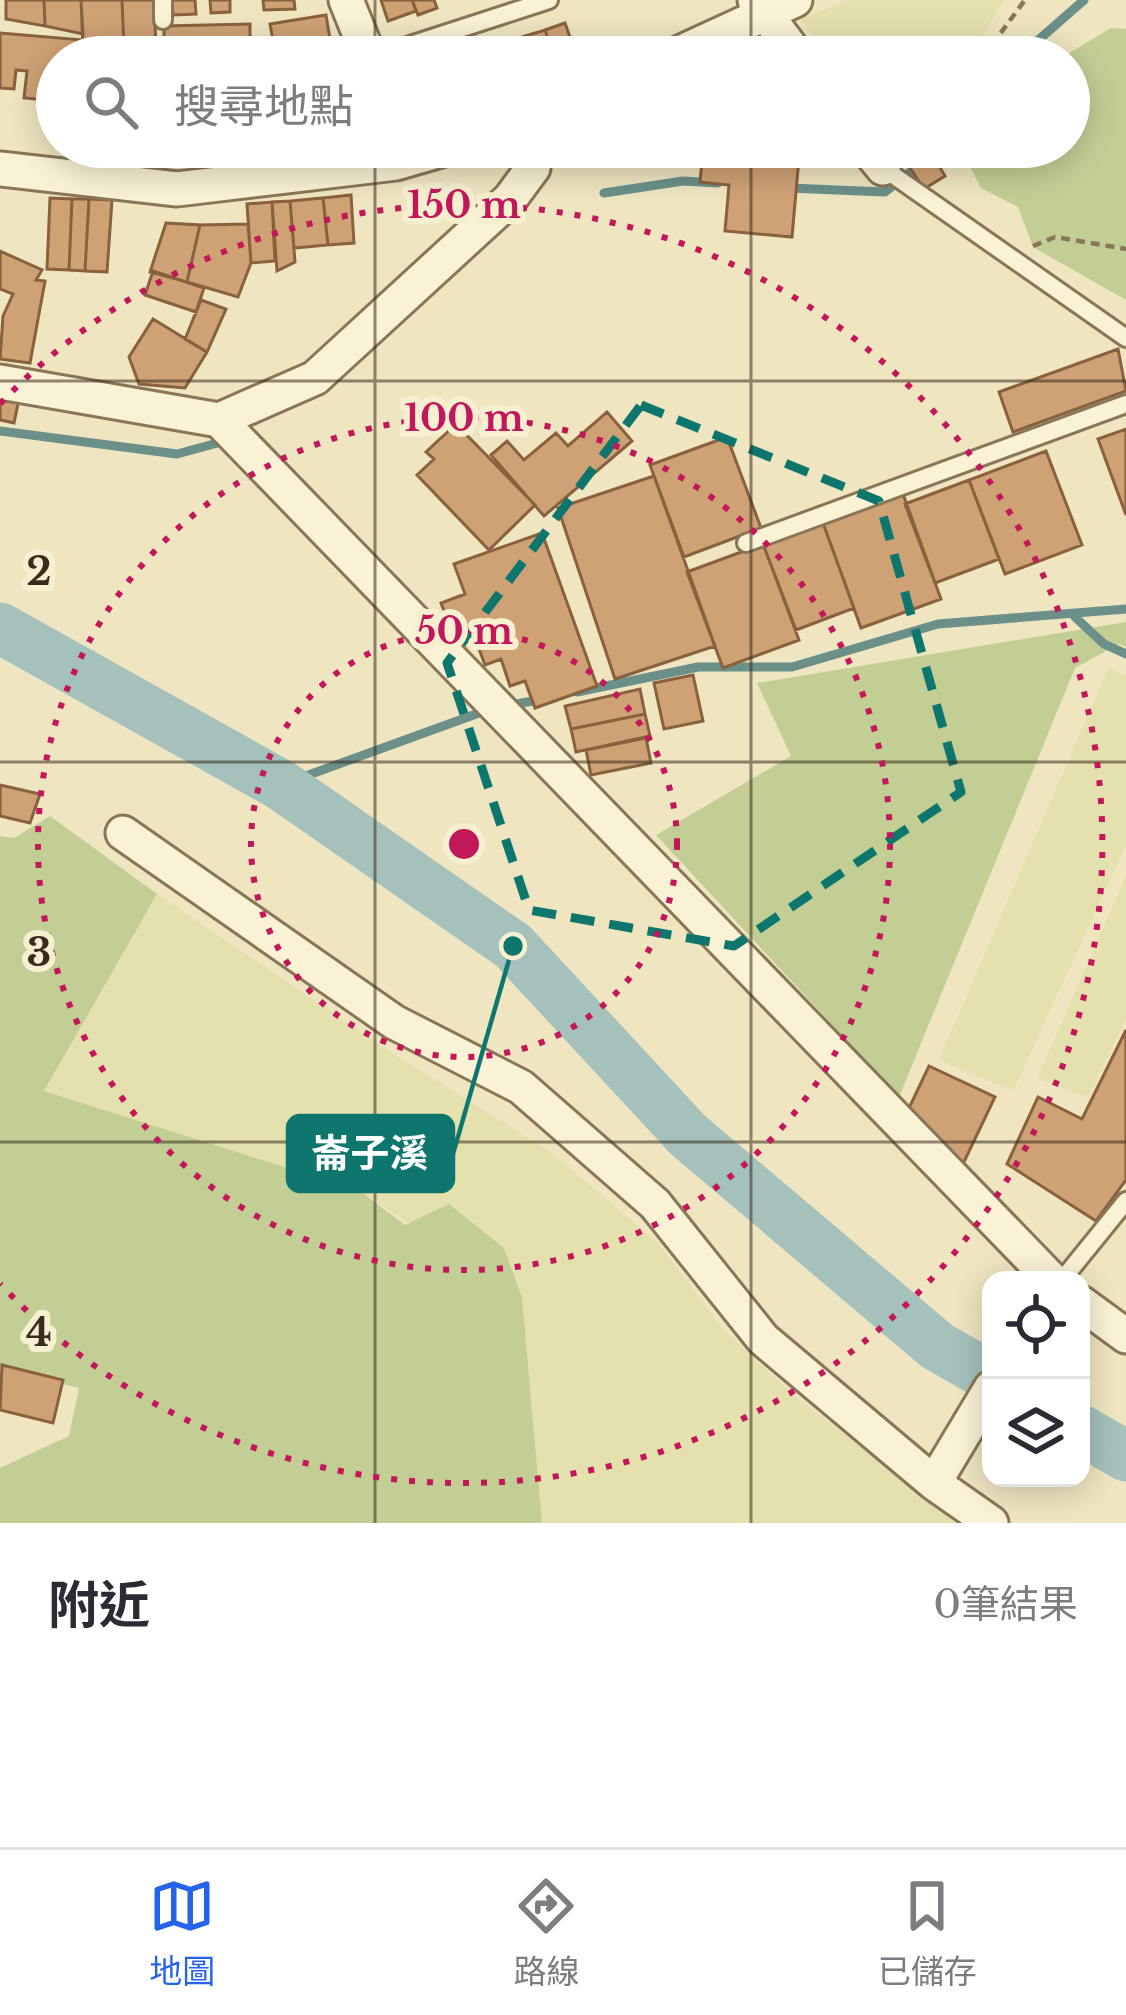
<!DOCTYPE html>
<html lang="zh-TW">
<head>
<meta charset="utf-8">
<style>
  :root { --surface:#fff; --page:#f7f7f7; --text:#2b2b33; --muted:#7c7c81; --line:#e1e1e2; --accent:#2563eb }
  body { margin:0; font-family:"Libre Baskerville","Noto Sans TC",serif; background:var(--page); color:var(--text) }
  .controls { position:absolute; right:36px; bottom:36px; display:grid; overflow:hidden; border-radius:24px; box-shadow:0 6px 30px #0003 }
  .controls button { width:108px; height:108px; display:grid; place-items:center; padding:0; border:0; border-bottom:3px solid var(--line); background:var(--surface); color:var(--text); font:60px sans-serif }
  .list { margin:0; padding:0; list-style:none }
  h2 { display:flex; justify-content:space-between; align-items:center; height:156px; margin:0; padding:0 48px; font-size:51px }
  h2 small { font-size:39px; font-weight:400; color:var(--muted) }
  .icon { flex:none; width:66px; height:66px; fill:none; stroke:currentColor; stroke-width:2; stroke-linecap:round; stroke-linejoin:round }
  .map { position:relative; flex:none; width:1126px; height:1523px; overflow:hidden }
  .search { position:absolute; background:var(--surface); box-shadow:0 6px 30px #0003; left:36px; right:36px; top:36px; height:132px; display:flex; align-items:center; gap:30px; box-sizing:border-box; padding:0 42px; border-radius:66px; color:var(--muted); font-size:45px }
  .sheet { height:324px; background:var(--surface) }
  nav { display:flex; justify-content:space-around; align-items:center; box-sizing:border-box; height:168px; border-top:3px solid var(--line); background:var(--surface); font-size:33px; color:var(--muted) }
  nav a { display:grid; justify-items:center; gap:6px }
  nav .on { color:var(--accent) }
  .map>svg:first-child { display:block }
  .farmland { fill:#e5e1ae }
  .green { fill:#c2ce94 }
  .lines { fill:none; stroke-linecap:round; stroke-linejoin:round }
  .stream { stroke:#6a9089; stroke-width:9 }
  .river { stroke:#a4c1bb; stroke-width:51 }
  .building { fill:#cfa275; stroke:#89613d; stroke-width:3 }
  .lane-casing { stroke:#897658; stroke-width:22 }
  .street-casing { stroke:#897658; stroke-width:39 }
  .path { stroke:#897658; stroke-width:4.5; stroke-dasharray:9 6; stroke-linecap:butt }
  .lane { stroke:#faf2d4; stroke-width:16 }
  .street { stroke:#faf2d4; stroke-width:33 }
  .marked { fill:none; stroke:#0f766e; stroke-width:9; stroke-dasharray:24 15; stroke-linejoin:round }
  .grid { fill:none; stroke:#382c1d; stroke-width:3; stroke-opacity:0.55 }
  .ring { fill:none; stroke:#c2185b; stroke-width:6; stroke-dasharray:6 12 }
  .grid-label { font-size:39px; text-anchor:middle; font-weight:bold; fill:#382c1d; stroke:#f6efd0; stroke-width:12; stroke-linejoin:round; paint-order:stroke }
  .centre { fill:#c2185b; stroke:#f6efd0; stroke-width:6 }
  .ring-label { font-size:36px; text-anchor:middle; font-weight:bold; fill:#c2185b; stroke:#f6efd0; stroke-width:12; stroke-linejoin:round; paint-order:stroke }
  .leader { fill:none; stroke:#0f766e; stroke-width:4.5 }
  .callout-dot { fill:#0f766e; stroke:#f6efd0; stroke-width:4.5 }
  .callout { fill:#0f766e; stroke:#0f766e; stroke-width:4.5 }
  .callout-label { font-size:39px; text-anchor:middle; font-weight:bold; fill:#fff }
</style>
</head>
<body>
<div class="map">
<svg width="1126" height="1523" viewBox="0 0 1126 1523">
  <rect width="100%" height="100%" fill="#efe5c1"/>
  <path class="farmland" d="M848,0h156l-33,57h-143l-28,-38z
    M1109,667l17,9v169l-113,246 -74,-31z
    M1126,876v143l-38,78 -51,-18z
    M157,894l237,160 158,99 106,90 65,86 64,60 169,134h-414l-20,-225 -162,-107 -316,-100z"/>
  <path class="green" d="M1111,28l15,1v271l-93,-53 -15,-40 -37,-19 -14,-27 11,-14h91v-90h-6z
    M1126,622v25l-7,-3 -44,24 -176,429 -243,-262 135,-79 -34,-73z
    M50,816l107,78 -113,197 316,100 45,34 44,-21 55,44 18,50 20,225h-542v-55l69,-32 10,-48 -79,-20v-532l14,2z"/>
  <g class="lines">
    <path class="stream" d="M1019,57l65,-57
      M789,188l96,4 56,-45
      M604,193l79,-12 35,2
      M0,431l177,23 48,-13
      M1075,617l29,27 22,10
      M577,692l121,-25h94l146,-43 188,-15
      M506,706l37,-7
      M281,785l209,-76"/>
    <path class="river" d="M0,628l281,157 232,161 175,189 249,211 54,31
      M1081,1430l45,26"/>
  </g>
  <path class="building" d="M6,0h38l1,26 -39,-7z
    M44,0h37l2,34 -38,-8z
    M81,0h41l2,48 -41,1z
    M122,0h32l2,47 -32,1z
    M172,0h23l1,14 -23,1z
    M210,0h20v12l-19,1z
    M263,0h31l1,9 -31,1z
    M381,0h31l4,11 -28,10z
    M412,0h22l3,8 -19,7z
    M326,15l7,42h-57l-6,-33z
    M565,23l12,34h-23l-9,-27z
    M250,24v33h-86v-31z
    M545,30l9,27h-22l-7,-21z
    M0,33l83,7 -2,17h-24v44l-33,-3 3,-27 -11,-1 -2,19 -14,-1z
    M525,36l7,21h-22l-5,-14z
    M752,41l13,16h-34z
    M71,147h41l-1,10 -41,-6z
    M128,147h23l-2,17 -23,-3z
    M161,147h58v13h-58z
    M647,147h45l-39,15z
    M703,149l96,9 -7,79 -67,-6 4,-46 -29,-3z
    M932,154l13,22 -21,13 -14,-21z
    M351,195l3,48 -26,2 -5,-47z
    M50,198l22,1 -3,71 -22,-1z
    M323,198l5,47 -34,3 -4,-47z
    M72,199h17l-4,72 -16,-1z
    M89,199l23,1 -5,72 -22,-1z
    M290,201l5,61 -18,9 -5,-69z
    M272,202l3,59 -24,2 -4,-59z
    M166,223l34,2 -13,57 -37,-10z
    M248,224l3,39 -13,34 -51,-15 13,-57z
    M0,251l42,19 -6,10 9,1 -15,82 -30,-4 3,-43 10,-22 -13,-5z
    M153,271l51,17 -8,24 -51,-17z
    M201,300l25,9 -19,43 -22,-13z
    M153,319l54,33 -22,36 -46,-4 -10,-27z
    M1118,349l8,42 -113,41 -14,-40z
    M0,391l20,3 -6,29 -14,-3z
    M607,412l25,29 -88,75 -53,-61 16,-14 17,19 32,-27 12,13z
    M456,424l79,81 -46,45 -72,-75 17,-16 -8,-7z
    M1126,429v86l-28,-76z
    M727,437l34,91 -77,29 -34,-92z
    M1046,451l36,94 -77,29 -36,-94z
    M654,476l61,170 -100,33 -57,-171z
    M969,480l30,79 -64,24 -30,-79z
    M903,494l38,105 -80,29 -38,-105z
    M823,523l31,85 -58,22 -33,-86z
    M542,533l55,153 -62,22 -10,-27 -15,5 -9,-27 -16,6 -12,-32 -18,6 -14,-36 24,-9 -11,-30z
    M763,544l36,96 -76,28 -36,-96z
    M693,675l10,46 -39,8 -10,-46z
    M640,689l5,25 -74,15 -6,-23z
    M645,714l5,22 -74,16 -5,-23z
    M646,738l5,25 -60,12 -5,-25z
    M0,785l40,9 -10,29 -30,-7z
    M1126,1030v150l-30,41 -89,-57 31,-67 44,22z
    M929,1066l66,31 -33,69 -53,-58z
    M2,1365l61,15 -10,43 -53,-13z"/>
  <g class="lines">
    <g class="lane-casing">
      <path id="lane" d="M163,0v20
        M373,57l176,-57
        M883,168l243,170
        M746,543l380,-139
        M1062,1280l64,-79"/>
    </g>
    <g class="street-casing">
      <path id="street" d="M346,0l23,57
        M755,0l43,57
        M671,57l124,-57
        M866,147l17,21
        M0,169l177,20 219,-26 55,-16
        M0,382l219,38 833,860
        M219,420l96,-42 195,-179 23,-31 1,-21
        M123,833l271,189 127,65 134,117 108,135 171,144 57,-95
        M1081,1303l45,33
        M934,1483l57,40"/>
    </g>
    <path class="path" d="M983,57l42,-57
      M1033,246l22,-9 71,12"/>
    <use href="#lane" class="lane"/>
    <use href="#street" class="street"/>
  </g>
  <path class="marked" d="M641,405l238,96 82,291 -227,154 -205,-36 -82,-247z"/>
  <path class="grid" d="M375,0v57M751,0v57M375,147v1376M751,147v1376M0,381h1126M0,762h1126M0,1142h1126"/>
  <g class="ring">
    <circle cx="464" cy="844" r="213"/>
    <circle cx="464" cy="844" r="426"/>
    <path d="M0 404A639 639 0 1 1 0 1284"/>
  </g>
  <g class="grid-label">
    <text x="39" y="585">2</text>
    <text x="39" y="966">3</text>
    <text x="39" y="1346">4</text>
  </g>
  <circle cx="464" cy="844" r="18" class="centre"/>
  <g class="ring-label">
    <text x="464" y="218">150 m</text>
    <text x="464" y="431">100 m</text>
    <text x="464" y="644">50 m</text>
  </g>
  <path class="leader" d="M513 946L453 1154"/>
  <circle class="callout-dot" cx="513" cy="946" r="12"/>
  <rect class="callout" x="288" y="1116" width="165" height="75" rx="12"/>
  <g class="callout-label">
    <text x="370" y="1167">崙子溪</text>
  </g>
</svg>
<div class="controls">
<button><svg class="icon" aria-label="locate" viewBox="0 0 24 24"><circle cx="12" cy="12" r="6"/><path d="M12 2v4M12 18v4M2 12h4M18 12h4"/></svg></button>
<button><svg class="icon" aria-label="layers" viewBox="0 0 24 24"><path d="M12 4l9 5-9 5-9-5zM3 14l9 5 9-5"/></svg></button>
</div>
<div class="search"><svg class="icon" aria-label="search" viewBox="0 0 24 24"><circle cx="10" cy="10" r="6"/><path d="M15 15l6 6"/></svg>搜尋地點</div>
</div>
<section class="sheet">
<h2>附近<small>0筆結果</small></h2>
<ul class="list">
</ul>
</section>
<nav>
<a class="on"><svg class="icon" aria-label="map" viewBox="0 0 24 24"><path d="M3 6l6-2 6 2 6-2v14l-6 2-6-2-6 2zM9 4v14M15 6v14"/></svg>地圖</a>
<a><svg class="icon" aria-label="directions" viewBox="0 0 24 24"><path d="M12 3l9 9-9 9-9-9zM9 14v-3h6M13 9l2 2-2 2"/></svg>路線</a>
<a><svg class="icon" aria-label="saved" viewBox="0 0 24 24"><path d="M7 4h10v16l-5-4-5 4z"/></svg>已儲存</a>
</nav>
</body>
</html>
